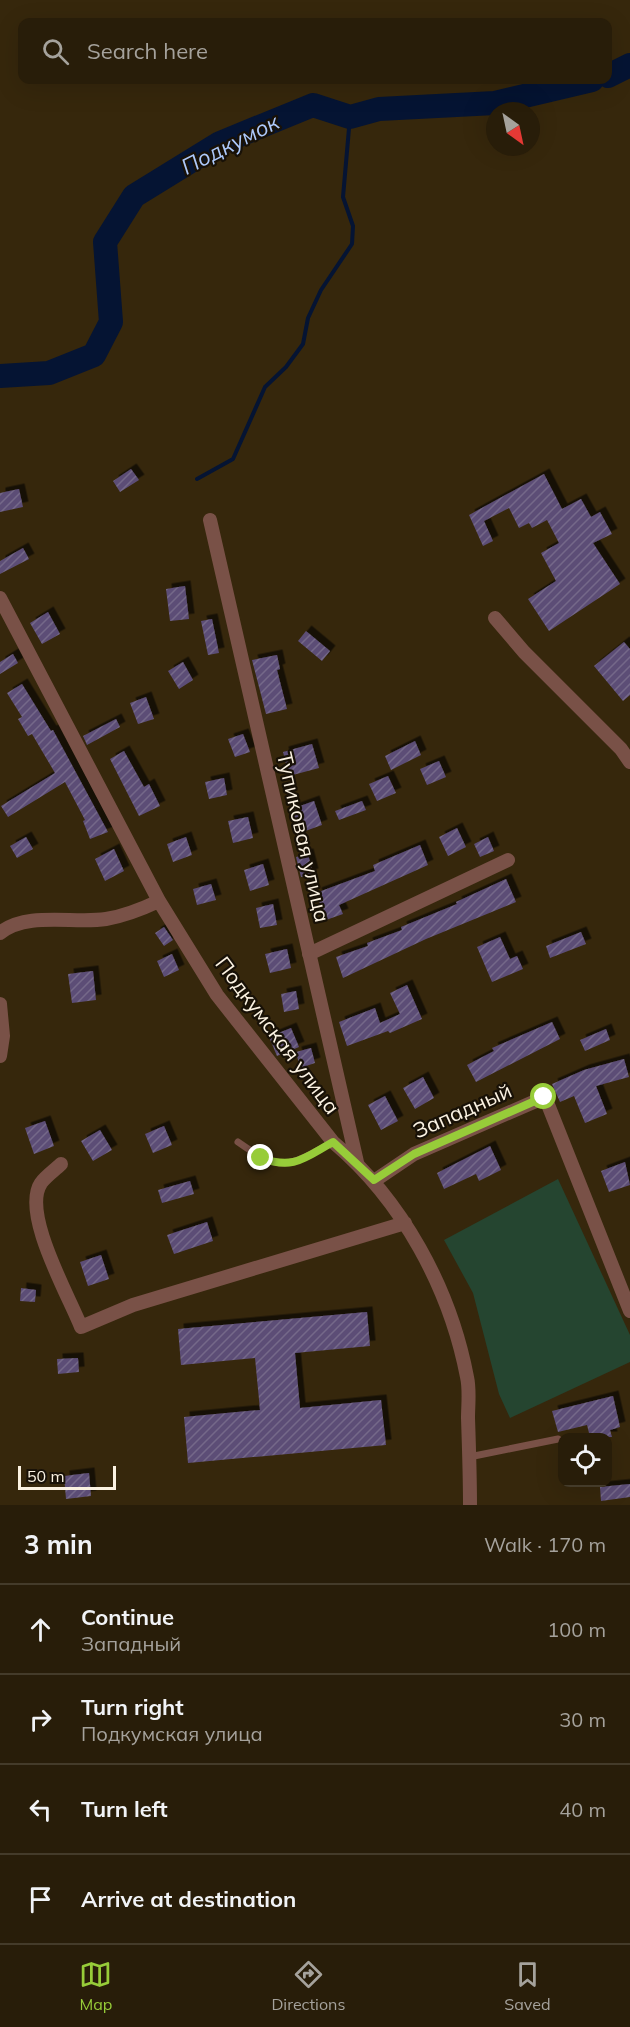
<!DOCTYPE html>
<html lang="en">
<head>
<meta charset="utf-8">
<style>
  :root { --surface:#281d09; --page:#302612; --text:#f1f3f6; --muted:#a5a29c; --line:#443b2a; --accent:#97cc39 }
  body { margin:0; font-family:Mulish,sans-serif; background:var(--page); color:var(--text) }
  .controls { position:absolute; right:18px; bottom:18px; display:grid; overflow:hidden; border-radius:12px; box-shadow:0 6px 24px #0002 }
  .controls button { width:54px; height:54px; display:grid; place-items:center; padding:0; border:0; border-bottom:2px solid var(--line); background:var(--surface); color:var(--text); font:30px sans-serif }
  .compass { position:absolute; left:486px; top:102px; width:54px; height:54px; border-radius:50%; background:var(--surface); box-shadow:0 6px 24px #0002; rotate:147deg }
  .scale { position:absolute; left:18px; bottom:15px; width:98px; box-sizing:border-box; padding-left:6px; border:3px solid #fbf2e2; border-top:0; font-size:16px; line-height:21px; white-space:nowrap; color:#fbf2e2; -webkit-text-stroke:4px #181107; paint-order:stroke }
  .stop { position:absolute; width:18px; height:18px; margin:-14px; border:4px solid #97cc39; border-radius:50%; background:#fff }
  .stop.end { background:#97cc39; border-color:#fff; box-shadow:0 2px 6px #0008 }
  .list { margin:0; padding:0; list-style:none }
  h2 { display:flex; justify-content:space-between; align-items:center; height:78px; margin:0; padding:0 24px; font-size:26px }
  h2 small { font-size:20px; font-weight:400; color:var(--muted) }
  .list li { display:grid; grid-template-columns:39px 1fr auto; gap:18px; align-items:center; box-sizing:border-box; height:90px; padding:0 24px; border-top:2px solid var(--line) }
  .list b { display:block; font-size:22px; white-space:nowrap }
  .list p { margin:0; font-size:20px; white-space:nowrap; color:var(--muted) }
  .list em { font-size:20px; font-style:normal; color:var(--muted) }
  .icon { flex:none; width:33px; height:33px; fill:none; stroke:currentColor; stroke-width:2; stroke-linecap:round; stroke-linejoin:round }
  .map { position:relative; flex:none; width:630px; height:1505px; overflow:hidden }
  .search { position:absolute; background:var(--surface); box-shadow:0 6px 24px #0002; left:18px; right:18px; top:18px; height:66px; display:flex; align-items:center; gap:15px; box-sizing:border-box; padding:0 21px; border-radius:12px; color:var(--muted); font-size:22px }
  .sheet { height:438px; background:var(--surface) }
  nav { display:flex; justify-content:space-around; align-items:center; box-sizing:border-box; height:84px; border-top:2px solid var(--line); background:var(--surface); font-size:16px; color:var(--muted) }
  nav a { display:grid; justify-items:center; gap:3px }
  nav .on { color:var(--accent) }
  .map>svg:first-child { display:block }
  .park { fill:#254530 }
  .lines { fill:none; stroke-linecap:round; stroke-linejoin:round }
  .stream { stroke:#051433; stroke-width:4 }
  .river { stroke:#051433; stroke-width:24 }
  .building { fill:url(#building-hatch); filter:url(#shadow) }
  .lane { stroke:#795147; stroke-width:7 }
  .street { stroke:#795147; stroke-width:14 }
  .route { stroke:#97cc39; stroke-width:8 }
  .labels { text-anchor:middle; dominant-baseline:central; stroke-width:4.5; stroke-linejoin:round; paint-order:stroke }
  .street-label { font-size:21px; fill:#fbf2e2; stroke:#181107 }
  .water-label { font-size:22px; font-style:italic; fill:#adc9fb; stroke:#181107 }
</style>
</head>
<body>
<div class="map">
<svg width="630" height="1505" viewBox="0 0 630 1505">
  <defs>
    <pattern id="building-hatch" width="6" height="6" patternUnits="userSpaceOnUse" patternTransform="scale(1.5)"><rect width="6" height="6" fill="#5c4e76"/><path d="M-1 1l2-2M0 6l6-6M5 7l2-2" fill="none" stroke="#746889"/></pattern>
    <filter id="shadow"><feDropShadow dx="5.5" dy="-5.5" stdDeviation="0" flood-color="#0009"/></filter>
  </defs>
  <rect width="100%" height="100%" fill="#36270c"/>
  <path class="park" d="M558,1179l72,156v27l-120,56 -11,-24 -26,-101 -29,-53z"/>
  <g class="lines">
    <path class="stream" d="M197,479l36,-20 32,-72 21,-20 17,-23 5,-26 13,-28 31,-46 1,-18 -10,-29 7,-80"/>
    <path class="river" d="M608,76l22,-11
      M0,376l49,-3 45,-18 17,-33 -6,-80 29,-46 86,-53 93,-38 37,12 29,-8 116,-6 97,-23"/>
  </g>
  <path class="building" d="M131,469l8,11 -19,12 -7,-11z
    M544,474l18,35 19,-10 10,18 9,-5 12,22 -19,9 27,41 -71,47 -21,-32 28,-18 -15,-28 18,-10 -12,-23 -15,8 -3,-5 -10,5 -10,-20 -25,13 9,20 -10,5 -14,-31z
    M19,489l4,18 -23,5v-19z
    M23,548l6,11 -29,15v-13z
    M185,586l4,33 -19,2 -4,-32z
    M48,612l12,22 -18,10 -12,-21z
    M212,619l7,34 -11,2 -7,-34z
    M306,631l24,20 -8,10 -24,-20z
    M624,642l6,7v46l-7,6 -29,-35z
    M13,654l5,9 -18,11v-12z
    M277,655l3,14 -3,1 10,39 -21,5 -14,-54z
    M183,662l10,18 -14,9 -11,-18z
    M22,684l29,47 2,-1 55,102 -18,7 -7,-18 2,-1 -20,-38 -57,35 -7,-11 54,-33 -23,-39 -4,2 -10,-17 4,-2 -15,-24z
    M146,697l8,22 -16,5 -8,-21z
    M116,719l4,8 -33,18 -4,-9z
    M243,734l7,18 -15,5 -7,-18z
    M415,741l6,14 -30,15 -6,-14z
    M312,744l7,24 -30,8 -6,-24z
    M124,751l20,36 5,-3 11,22 -21,10 -29,-57z
    M439,761l7,16 -19,8 -7,-16z
    M388,776l8,17 -19,8 -8,-17z
    M224,778l3,17 -18,4 -4,-17z
    M314,801l8,24 -25,9 -8,-24z
    M362,801l4,9 -27,10 -4,-9z
    M248,817l5,21 -20,5 -5,-22z
    M457,828l9,19 -18,9 -9,-19z
    M26,837l7,12 -16,9 -7,-12z
    M186,837l6,18 -19,7 -6,-18z
    M488,837l6,14 -14,6 -6,-13z
    M420,845l8,20 -89,40 4,9 -17,6 -10,-27 59,-22 -2,-6z
    M114,849l10,22 -19,10 -10,-22z
    M308,854l5,20 -12,3 -5,-20z
    M263,864l6,21 -19,6 -6,-21z
    M506,879l10,23 -90,37 -83,39 -7,-21 32,-11 -1,-3 35,-13 -1,-3 56,-23 -1,-2z
    M211,884l5,16 -19,5 -4,-16z
    M273,904l4,21 -17,3 -4,-20z
    M164,927l9,13 -9,6 -9,-13z
    M581,932l5,12 -36,14 -4,-12z
    M500,937l10,22 7,-3 6,13 -31,13 -15,-35z
    M287,949l4,19 -21,5 -5,-19z
    M172,954l7,16 -15,7 -7,-16z
    M93,971l3,29 -24,3 -4,-29z
    M407,985l15,34 -32,14 -2,-2 -41,15 -8,-24 36,-14 5,15 20,-9 -10,-21z
    M296,991l3,18 -15,3 -3,-18z
    M552,1022l8,17 -84,43 -9,-17 27,-14 -2,-3z
    M291,1028l8,19 -22,9 -8,-19z
    M606,1029l4,11 -25,11 -5,-11z
    M311,1048l4,15 -15,5 -4,-16z
    M624,1059l5,18 -33,9 11,28 -22,9 -11,-27 -14,6 -8,-18 32,-14z
    M423,1077l11,21 -19,11 -12,-21z
    M385,1096l13,25 -17,9 -13,-25z
    M45,1121l9,25 -20,8 -9,-26z
    M164,1126l8,19 -19,8 -8,-19z
    M100,1130l12,20 -19,11 -12,-20z
    M490,1146l11,24 -22,11 -3,-7 -32,15 -7,-16z
    M625,1162l5,23 -21,7 -8,-21z
    M190,1181l4,13 -32,9 -4,-13z
    M207,1222l6,19 -39,13 -7,-19z
    M101,1255l8,24 -21,7 -8,-24z
    M21,1288l15,2 -1,12 -15,-1z
    M367,1312l3,34 -75,7 5,55 81,-8 5,45 -198,18 -4,-46 76,-7 -5,-52 -74,7 -3,-36z
    M78,1358l1,14 -21,2 -1,-15z
    M613,1396l7,31 -10,3 2,7h-22l-3,-12 -29,7 -6,-21z
    M89,1473l2,23 -25,3 -2,-23z
    M630,1484v13l-29,4 -1,-14z"/>
  <g class="lines">
    <path class="lane" d="M238,1142c44,31 50,25 95,0
      M469,1457l89,-18"/>
    <path class="street" d="M210,520l147,642
      M0,598l159,303 58,94 116,147c69,58 117,146 134,235 3,13 1,28 1,41 1,29 2,58 2,87
      M495,618l29,34 97,97 9,13
      M0,933c27,-22 74,-9 106,-14 19,-3 36,-10 53,-18
      M309,954l199,-94
      M0,1004l3,32 -3,20
      M61,1164c-6,6 -15,12 -20,19 -20,30 28,113 40,144l52,-22 272,-82
      M374,1181l40,-27 131,-57 85,214"/>
  </g>
  <g class="lines">
    <path class="route" d="M261,1158c33,12 43,0 72,-16l41,38 40,-26 130,-57"/>
  </g>
  <g class="labels">
    <g class="street-label">
      <text transform="translate(304 837) rotate(77)">Тупиковая улица</text>
      <text transform="translate(278 1035) rotate(53)">Подкумская улица</text>
      <text transform="translate(462 1110) rotate(-24)">Западный</text>
    </g>
    <g class="water-label">
      <text transform="translate(230 144) rotate(-27)">Подкумок</text>
    </g>
  </g>
</svg>
<div class="controls">
<button><svg class="icon" aria-label="locate" viewBox="0 0 24 24"><circle cx="12" cy="12" r="6"/><path d="M12 2v4M12 18v4M2 12h4M18 12h4"/></svg></button>
</div>
<svg class="compass" viewBox="-18 -18 36 36"><path d="M0-13l5 13h-10z" fill="#e53935"/><path d="M0 13l5-13h-10z" fill="#a5a29c"/></svg>
<div class="scale">50 m</div>
<div class="stop" style="left:544px;top:1097px"></div>
<div class="stop end" style="left:261px;top:1158px"></div>
<div class="search"><svg class="icon" aria-label="search" viewBox="0 0 24 24"><circle cx="10" cy="10" r="6"/><path d="M15 15l6 6"/></svg>Search here</div>
</div>
<section class="sheet">
<h2>3 min<small>Walk · 170 m</small></h2>
<ul class="list">
<li><svg class="icon" aria-label="ahead" viewBox="0 0 24 24"><path d="M12 20V5M6 11l6-6 6 6"/></svg><div><b>Continue</b><p>Западный</p></div><em>100 m</em></li>
<li><svg class="icon" aria-label="right" viewBox="0 0 24 24"><path d="M7 20v-9h11M14 6l5 5-5 5"/></svg><div><b>Turn right</b><p>Подкумская улица</p></div><em>30 m</em></li>
<li><svg class="icon" aria-label="left" viewBox="0 0 24 24"><path d="M17 20v-9H6M10 6l-5 5 5 5"/></svg><div><b>Turn left</b></div><em>40 m</em></li>
<li><svg class="icon" aria-label="arrive" viewBox="0 0 24 24"><path d="M6 21V4h12l-3 4 3 4H6"/></svg><div><b>Arrive at destination</b></div></li>
</ul>
</section>
<nav>
<a class="on"><svg class="icon" aria-label="map" viewBox="0 0 24 24"><path d="M3 6l6-2 6 2 6-2v14l-6 2-6-2-6 2zM9 4v14M15 6v14"/></svg>Map</a>
<a><svg class="icon" aria-label="directions" viewBox="0 0 24 24"><path d="M12 3l9 9-9 9-9-9zM9 14v-3h6M13 9l2 2-2 2"/></svg>Directions</a>
<a><svg class="icon" aria-label="saved" viewBox="0 0 24 24"><path d="M7 4h10v16l-5-4-5 4z"/></svg>Saved</a>
</nav>
</body>
</html>
